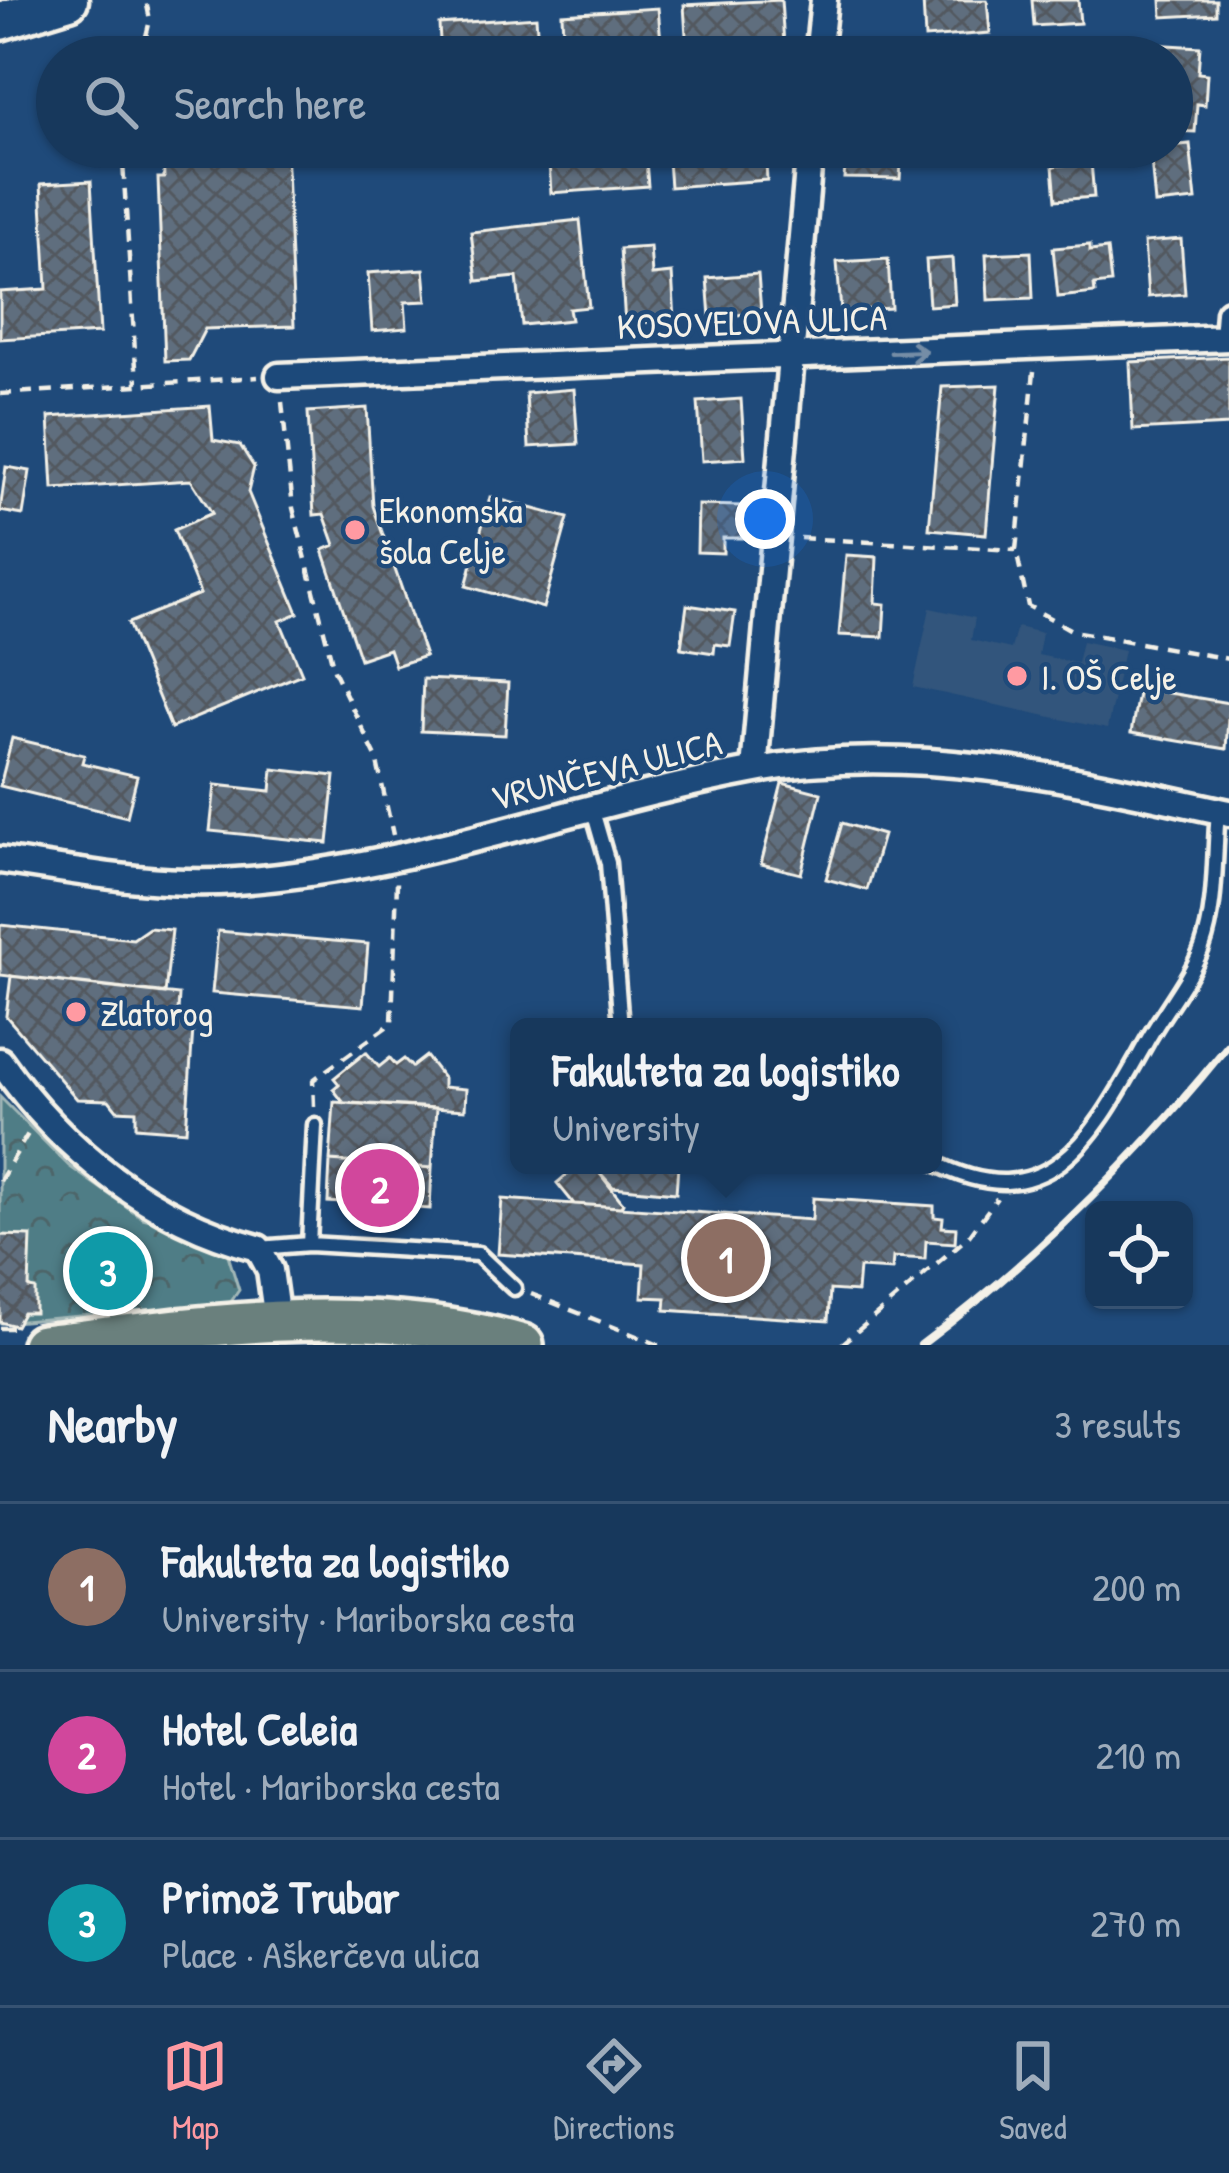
<!DOCTYPE html>
<html lang="en">
<head>
<meta charset="utf-8">
<style>
  :root { --surface:#17385c; --page:#244365; --text:#f1f3f6; --muted:#9eacbb; --line:#365272; --accent:#ff9aa2 }
  body { margin:0; font-family:"Patrick Hand",sans-serif; background:var(--page); color:var(--text) }
  .controls { position:absolute; right:36px; bottom:36px; display:grid; overflow:hidden; border-radius:18px; box-shadow:0 3px 9px #0004 }
  .controls button { width:108px; height:108px; display:grid; place-items:center; padding:0; border:0; border-bottom:3px solid var(--line); background:var(--surface); color:var(--text); font:60px sans-serif }
  .you { position:absolute; left:765px; top:519px; width:42px; height:42px; margin:-30px; border:9px solid #fff; border-radius:50%; background:#1a73e8; box-shadow:0 0 0 18px #1a73e833 }
  .badge { display:grid; place-items:center; width:78px; height:78px; border-radius:50%; background:var(--accent); color:#fff; font-size:39px; font-weight:700 }
  .pin { position:absolute; translate:-50% -50%; border:6px solid #fff; box-shadow:0 3px 12px #0006 }
  .popup { position:absolute; left:510px; top:1018px; width:432px; height:156px; box-sizing:border-box; display:grid; place-content:center; border-radius:18px; background:var(--surface); filter:drop-shadow(0 3px 9px #0005); font-size:39px; white-space:nowrap; color:var(--muted) }
  .popup b { font-size:45px; color:var(--text) }
  .popup::after { content:''; position:absolute; left:50%; top:100%; margin-left:-24px; border:24px solid transparent; border-top-color:var(--surface) }
  .list { margin:0; padding:0; list-style:none }
  h2 { display:flex; justify-content:space-between; align-items:center; height:156px; margin:0; padding:0 48px; font-size:51px }
  h2 small { font-size:39px; font-weight:400; color:var(--muted) }
  .list li { display:grid; grid-template-columns:78px 1fr auto; gap:36px; align-items:center; box-sizing:border-box; height:168px; padding:0 48px; border-top:3px solid var(--line) }
  .list b { display:block; font-size:45px; white-space:nowrap }
  .list p { margin:0; font-size:39px; white-space:nowrap; color:var(--muted) }
  .list em { font-size:39px; font-style:normal; color:var(--muted) }
  .icon { flex:none; width:66px; height:66px; fill:none; stroke:currentColor; stroke-width:2; stroke-linecap:round; stroke-linejoin:round }
  .map { position:relative; flex:none; width:1229px; height:1345px; overflow:hidden }
  .search { position:absolute; background:var(--surface); box-shadow:0 3px 9px #0004; left:36px; right:36px; top:36px; height:132px; display:flex; align-items:center; gap:30px; box-sizing:border-box; padding:0 42px; border-radius:66px; color:var(--muted); font-size:45px }
  .sheet { height:660px; background:var(--surface) }
  nav { display:flex; justify-content:space-around; align-items:center; box-sizing:border-box; height:168px; border-top:3px solid var(--line); background:var(--surface); font-size:33px; color:var(--muted) }
  nav a { display:grid; justify-items:center; gap:6px }
  nav .on { color:var(--accent) }
  .map>svg:first-child { display:block }
  .built { fill:#32557b }
  .forest { fill:url(#forest-crowns); stroke:#a2b7b7; stroke-width:3 }
  .building { fill:url(#building-cross-hatch); stroke:#f4f1e8; stroke-width:3 }
  .lines { fill:none; stroke-linecap:round; stroke-linejoin:round }
  .lane-casing { stroke:#f4f1e8; stroke-width:21 }
  .street-casing { stroke:#f4f1e8; stroke-width:33 }
  .secondary-casing { stroke:#f4f1e8; stroke-width:45 }
  .primary-casing { stroke:#f4f1e8; stroke-width:48 }
  .path { stroke:#f4f1e8; stroke-width:4.5; stroke-dasharray:12 9; stroke-linecap:butt }
  .lane { stroke:#1f4a7a; stroke-width:12 }
  .street { stroke:#1f4a7a; stroke-width:24 }
  .secondary { stroke:#1f4a7a; stroke-width:36 }
  .primary { stroke:#6a807d; stroke-width:39 }
  .rail { stroke:#f4f1e8; stroke-width:8 }
  .oneway { stroke:#748da6 }
  .poi-dot { fill:#ff9aa2; stroke:#1f4a7a; stroke-width:4.5 }
  .labels { text-anchor:middle; dominant-baseline:central; stroke-width:9; stroke-linejoin:round; paint-order:stroke }
  .street-label { font-size:36px; fill:#f4f1e8; stroke:#1f4a7a }
  .poi-label { font-size:36px; fill:#f4f1e8; stroke:#1f4a7a; text-anchor:start }
</style>
</head>
<body>
<div class="map">
<svg width="1229" height="1345" viewBox="0 0 1229 1345">
  <defs>
    <pattern id="forest-crowns" width="20" height="18" patternUnits="userSpaceOnUse" patternTransform="scale(3)"><rect width="20" height="18" fill="#507d86"/><path d="M2 6a3 3 0 1 1 6 0M12 15a3 3 0 1 1 6 0" fill="none" stroke="#4d6569"/></pattern>
    <pattern id="building-cross-hatch" width="8" height="8" patternUnits="userSpaceOnUse" patternTransform="scale(3)"><rect width="8" height="8" fill="#5e6e7e"/><path d="M0 0l8 8M0 8l8-8" fill="none" stroke="#52595f"/></pattern>
  </defs>
  <rect width="100%" height="100%" fill="#1f4a7a"/>
  <filter id="ink" filterUnits="userSpaceOnUse"><feTurbulence type="fractalNoise" baseFrequency=".00833" numOctaves="2"/><feDisplacementMap in="SourceGraphic" scale="24" xChannelSelector="R" yChannelSelector="G"/><feConvolveMatrix kernelMatrix="1 2 1 2 8 2 1 2 1" color-interpolation-filters="sRGB"/></filter>
  <g filter="url(#ink)">
    <path class="built" d="M930,608l45,10 -4,22 40,9 6,-22 25,6 -4,22 39,8 5,-22 42,9 -17,79 -194,-42z"/>
    <path class="forest" d="M0,1097l69,69 74,52 80,21 16,51 -9,13 -230,20z"/>
    <path class="building" d="M781,0l3,44 -97,7 -3,-46z
      M923,0h64l3,33 -65,5z
      M1032,0h46l2,23 -46,3z
      M1161,0h55v14l-54,3z
      M658,8l4,45 -98,4 -2,-43z
      M536,17l3,40h-98l-2,-33z
      M1151,44l49,3 -2,26 9,1 -2,31 -8,-1 -2,28 -23,-1v-74h-21z
      M1190,144l6,56 -41,4 -5,-56z
      M163,147h123l8,179 -89,3 -16,31 -24,1 -7,-183h6z
      M548,147h97l3,39 -97,7z
      M667,147h98l2,33 -97,7z
      M847,147h55l-2,32 -56,-1z
      M1052,147h38l1,9 -38,3z
      M1091,162l3,35 -38,3 -3,-34z
      M91,181l9,152 -100,6v-47l47,-3 -6,-105z
      M580,220l9,87 -20,2 2,11 -49,5 -5,-48 -40,4 -6,-49z
      M1181,239l4,55 -37,3 -4,-55z
      M1090,245v6l17,-2 4,34 -17,2 1,8 -37,4 -5,-49z
      M650,247l2,28 20,-2 3,47 -50,4 -5,-75z
      M1031,252l2,46 -45,2 -2,-46z
      M952,258l3,46 -26,2 -3,-46z
      M888,259l3,49 -50,3 -4,-49z
      M424,269l3,32 -22,1 2,26 -35,3 -4,-58z
      M758,274l3,39 -51,4 -3,-39z
      M1229,357v68l-96,5 -3,-68z
      M999,385l-13,149 -57,-5 13,-142z
      M574,389l4,55 -49,3 -3,-54z
      M741,399l4,59 -43,3 -4,-59z
      M210,406l3,34 27,5 14,22 -6,25 50,121 -18,8 22,53 -131,54 -43,-105 72,-29 -26,-64 38,-17 -21,-33 -138,9 -4,-72z
      M367,408l6,98 52,150 -30,10 -6,-17 -29,10 -37,-109 12,-5 -11,-31 -10,1 -6,-103z
      M6,467l24,4 -7,44 -23,-4z
      M490,497l78,21 -25,90 -77,-22z
      M698,505l45,1 -1,32h-19v15l-26,-1z
      M846,555l31,2 -2,46 10,1 -2,33 -44,-2z
      M687,605l48,7 -5,34 -15,-2 -1,9 -33,-5z
      M423,679l85,4 -3,52 -84,-4z
      M1139,688l90,15 -3,46 -95,-16z
      M12,738l72,17 -2,8 55,13 -10,41 -127,-31z
      M273,769l62,7 -7,67 -118,-12 5,-46 56,6z
      M782,783l39,10 -20,81 -40,-10z
      M842,823l41,12 -16,55 -41,-11z
      M0,925l133,14 16,-11 23,2 -7,64 -165,-19z
      M218,931l150,13 -5,62 -151,-13z
      M11,976l168,19 -1,17 16,2 -8,117 -50,-4v-16l-19,-1 -8,-10 -32,-1 -71,-83z
      M366,1052l13,15 11,-9 6,7 8,-6 8,8 14,-11 17,22v9l23,2 -1,21 -121,-7 -11,-14 6,-5 -5,-6z
      M334,1102l102,6 -4,60 -102,-7z
      M330,1161l102,7 -2,41 -102,-7z
      M578,1165h15l30,38 -2,4 -47,-3 -17,-21z
      M593,1165h85l-2,28 -63,-6z
      M813,1198l121,8v11l9,1 -1,9 14,1 -1,15 -29,-2 -1,18 -32,-2 -1,13 -33,-2 -2,24 -27,-2 -2,31 -163,-11 1,-12 -24,-1 2,-33 -146,-10 4,-55 310,21z
      M0,1235l31,1 -2,52 6,1v24h-12l-7,13 -16,-4z"/>
    <g class="lines">
      <g class="lane-casing">
        <path id="lane" d="M593,811l15,52 13,164
          M933,1162c118,61 162,-29 213,-119 17,-31 43,-62 56,-95 15,-41 12,-94 16,-137
          M309,1244l6,-119
          M259,1248l50,-4 169,10 36,34"/>
      </g>
      <g class="street-casing">
        <path id="street" d="M818,57l6,-57
          M1227,338l2,-25
          M279,376l950,-38
          M754,770l56,-623
          M0,860c76,11 158,27 236,21 176,-12 343,-78 515,-110 158,-30 325,8 478,42
          M0,1061c63,90 151,159 258,187l12,22 7,50"/>
      </g>
      <g class="secondary-casing">
        <path id="secondary" d="M0,21l69,-21"/>
      </g>
      <g class="primary-casing">
        <path id="primary" d="M42,1345c162,-19 321,-45 481,0"/>
      </g>
      <path class="path" d="M141,57l9,-37 -4,-20
        M122,147l15,236
        M1034,371l-18,179 12,56 45,25 156,28
        M0,394l258,-17
        M282,402l11,106 41,162 42,87 17,78
        M800,538l216,12
        M314,1106l-1,-26 79,-57 5,-141
        M0,1181l29,-49
        M531,1294l128,51
        M0,1328h17
        M841,1345l128,-109 28,-38"/>
      <use href="#lane" class="lane"/>
      <use href="#street" class="street"/>
      <use href="#secondary" class="secondary"/>
      <use href="#primary" class="primary"/>
      <path class="rail" d="M921,1345c116,-87 217,-188 308,-301"/>
    </g>
    <defs><path id="oneway-shaft" d="M-6 0H5M1.5-3L5.5 0L1.5 3" fill="none" stroke-width="1.6" stroke-linecap="round" stroke-linejoin="round" transform="scale(3)"/></defs>
    <use class="oneway" href="#oneway-shaft" transform="translate(909 352) rotate(-2)"/>
  </g>
  <g class="poi-dot">
    <circle cx="355" cy="530" r="12"/>
    <circle cx="1017" cy="676" r="12"/>
    <circle cx="76" cy="1012" r="12"/>
  </g>
  <g class="labels">
    <g class="street-label">
      <text transform="translate(752 321) rotate(-2)">KOSOVELOVA ULICA</text>
      <text transform="translate(606 769) rotate(-14)">VRUNČEVA ULICA</text>
    </g>
    <g class="poi-label">
      <text x="379" y="509">Ekonomska<tspan x="379" dy="41">šola Celje</tspan></text>
      <text x="1041" y="676">I. OŠ Celje</text>
      <text x="100" y="1012">Zlatorog</text>
    </g>
  </g>
</svg>
<div class="controls">
<button><svg class="icon" aria-label="locate" viewBox="0 0 24 24"><circle cx="12" cy="12" r="6"/><path d="M12 2v4M12 18v4M2 12h4M18 12h4"/></svg></button>
</div>
<div class="you"></div>
<div class="pin badge" style="left:726px;top:1258px;background:#8d6e63">1</div>
<div class="popup"><b>Fakulteta za logistiko</b>University</div>
<div class="pin badge" style="left:380px;top:1188px;background:#d1479c">2</div>
<div class="pin badge" style="left:108px;top:1271px;background:#0f9aa8">3</div>
<div class="search"><svg class="icon" aria-label="search" viewBox="0 0 24 24"><circle cx="10" cy="10" r="6"/><path d="M15 15l6 6"/></svg>Search here</div>
</div>
<section class="sheet">
<h2>Nearby<small>3 results</small></h2>
<ul class="list">
<li><span class="badge" style="background:#8d6e63">1</span><div><b>Fakulteta za logistiko</b><p>University · Mariborska cesta</p></div><em>200 m</em></li>
<li><span class="badge" style="background:#d1479c">2</span><div><b>Hotel Celeia</b><p>Hotel · Mariborska cesta</p></div><em>210 m</em></li>
<li><span class="badge" style="background:#0f9aa8">3</span><div><b>Primož Trubar</b><p>Place · Aškerčeva ulica</p></div><em>270 m</em></li>
</ul>
</section>
<nav>
<a class="on"><svg class="icon" aria-label="map" viewBox="0 0 24 24"><path d="M3 6l6-2 6 2 6-2v14l-6 2-6-2-6 2zM9 4v14M15 6v14"/></svg>Map</a>
<a><svg class="icon" aria-label="directions" viewBox="0 0 24 24"><path d="M12 3l9 9-9 9-9-9zM9 14v-3h6M13 9l2 2-2 2"/></svg>Directions</a>
<a><svg class="icon" aria-label="saved" viewBox="0 0 24 24"><path d="M7 4h10v16l-5-4-5 4z"/></svg>Saved</a>
</nav>
</body>
</html>
